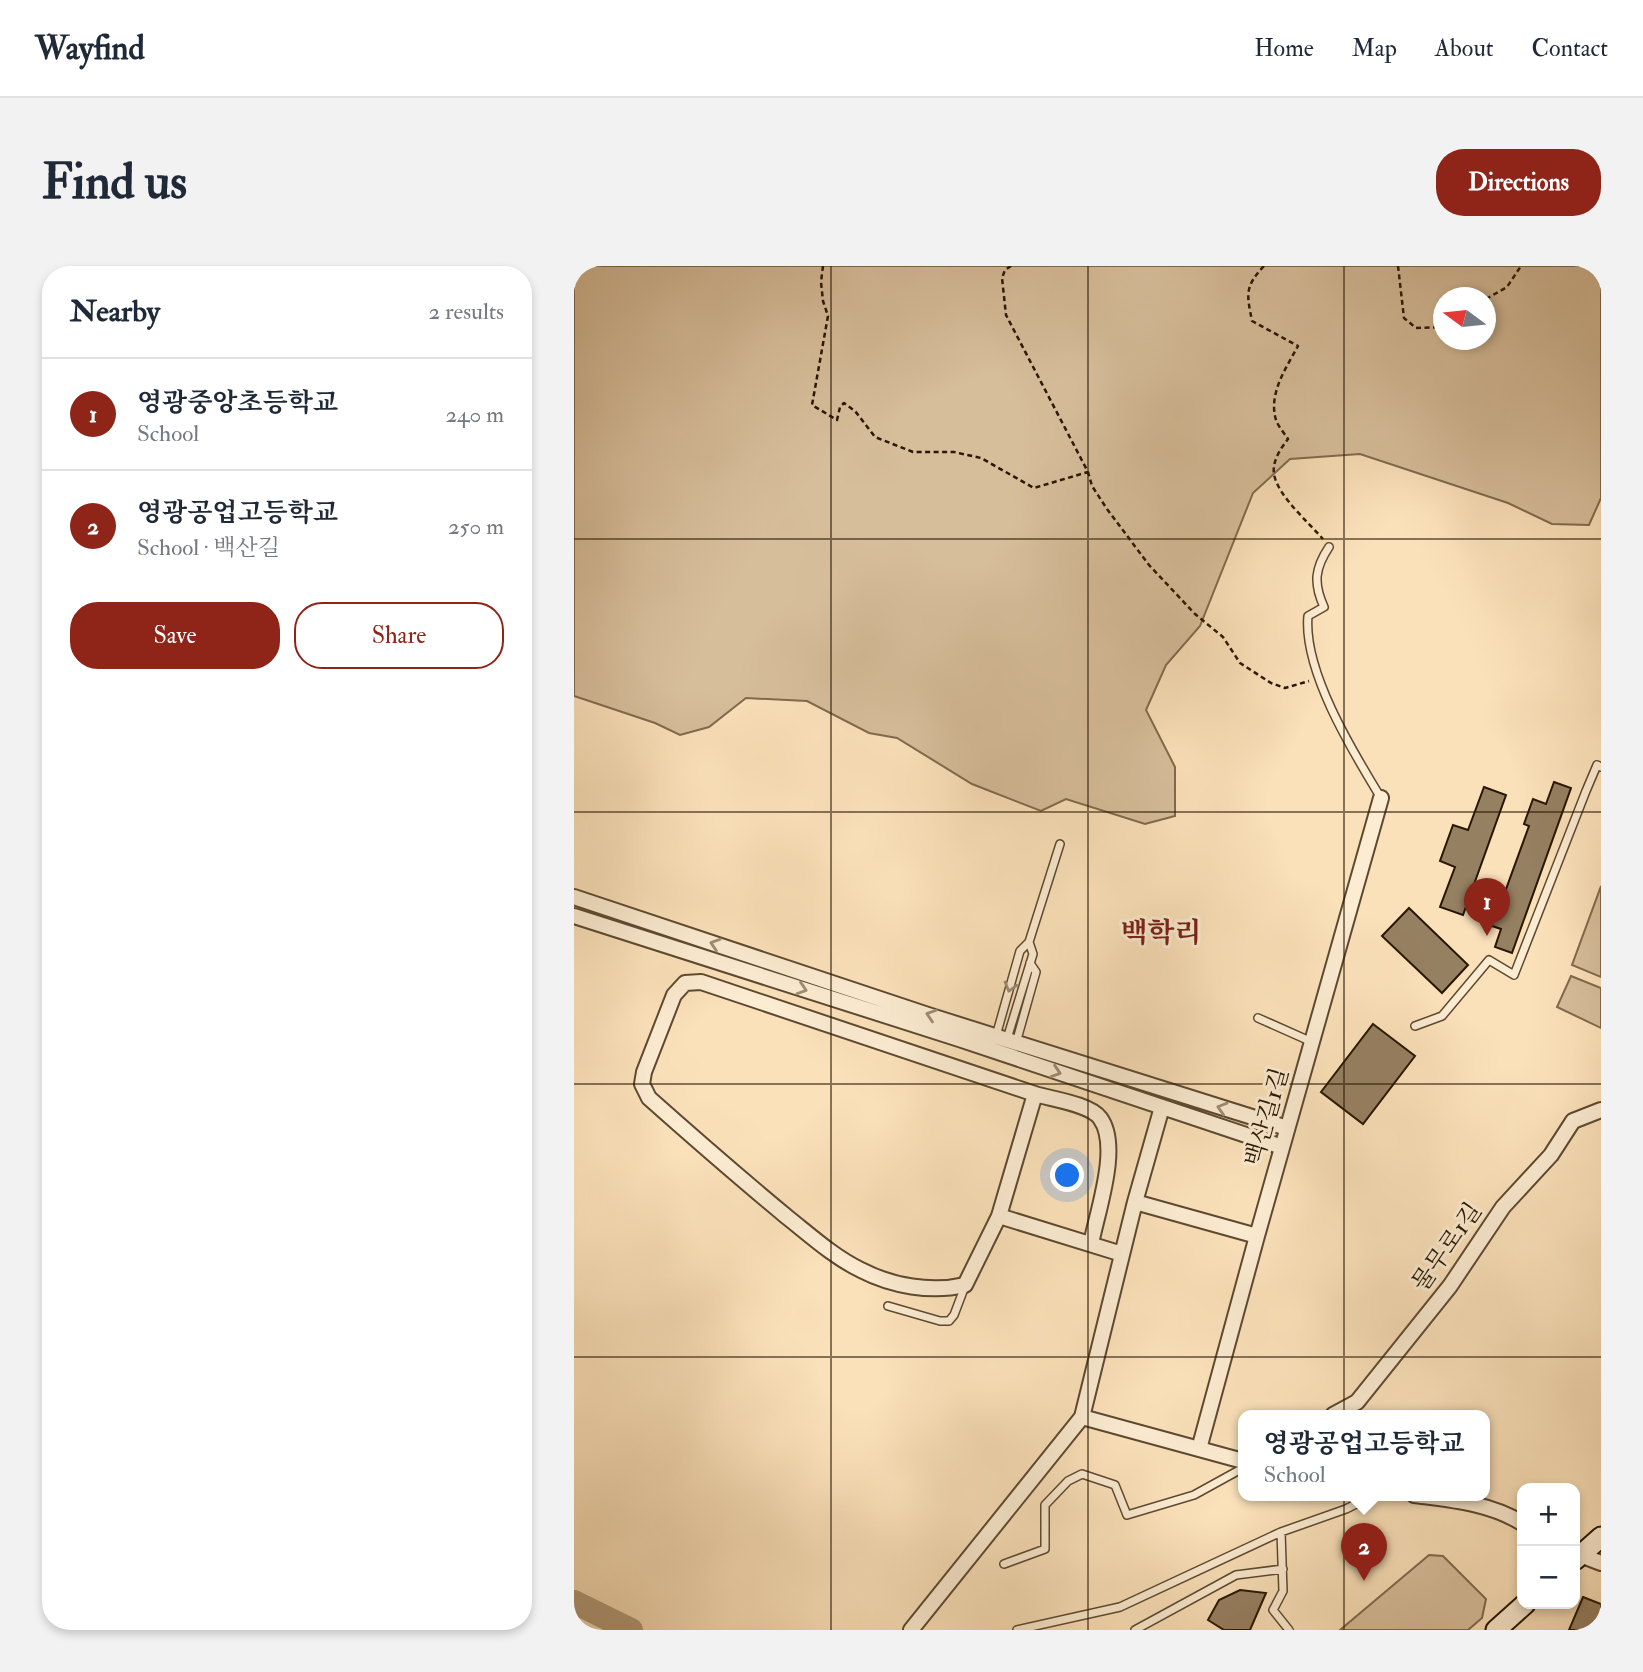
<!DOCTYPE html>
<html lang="en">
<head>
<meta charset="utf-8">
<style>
  :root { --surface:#fff; --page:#f2f2f3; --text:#1f2937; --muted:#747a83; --line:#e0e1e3; --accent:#8f2418 }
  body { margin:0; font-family:"IM FELL Double Pica","Noto Serif KR",serif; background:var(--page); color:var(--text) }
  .controls { position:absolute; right:21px; bottom:21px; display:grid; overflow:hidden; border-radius:14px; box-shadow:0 4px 10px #0003 }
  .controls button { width:63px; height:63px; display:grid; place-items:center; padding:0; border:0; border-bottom:2px solid var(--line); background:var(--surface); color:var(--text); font:35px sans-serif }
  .compass { position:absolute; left:859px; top:21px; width:63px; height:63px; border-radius:50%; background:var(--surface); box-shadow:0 4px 10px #0003; rotate:285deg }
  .you { position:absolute; left:494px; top:910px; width:24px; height:24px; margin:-18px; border:5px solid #fff; border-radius:50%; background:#1a73e8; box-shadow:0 0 0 10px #1a73e833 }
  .badge { display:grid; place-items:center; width:46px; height:46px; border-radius:50%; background:var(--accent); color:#fff; font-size:23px; font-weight:700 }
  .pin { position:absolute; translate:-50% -58px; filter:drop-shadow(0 2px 4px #0008) }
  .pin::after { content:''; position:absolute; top:37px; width:24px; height:21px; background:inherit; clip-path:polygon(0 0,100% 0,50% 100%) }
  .popup { position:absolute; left:664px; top:1144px; width:252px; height:91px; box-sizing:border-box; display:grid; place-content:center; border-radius:14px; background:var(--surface); filter:drop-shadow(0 2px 5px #0005); font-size:23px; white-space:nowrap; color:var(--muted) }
  .popup b { font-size:26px; color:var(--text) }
  .popup::after { content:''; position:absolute; left:50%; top:100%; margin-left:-14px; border:14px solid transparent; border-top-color:var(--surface) }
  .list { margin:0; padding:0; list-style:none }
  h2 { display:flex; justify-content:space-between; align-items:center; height:91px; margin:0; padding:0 28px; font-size:30px }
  h2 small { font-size:23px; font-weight:400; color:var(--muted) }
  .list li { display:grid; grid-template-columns:46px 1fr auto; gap:21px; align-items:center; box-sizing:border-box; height:112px; padding:0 28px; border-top:2px solid var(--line) }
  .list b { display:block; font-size:26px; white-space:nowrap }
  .list p { margin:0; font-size:23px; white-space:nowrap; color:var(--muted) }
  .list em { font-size:23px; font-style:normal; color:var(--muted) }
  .actions { display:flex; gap:14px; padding:21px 28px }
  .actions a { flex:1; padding:16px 0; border:2px solid var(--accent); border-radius:28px; text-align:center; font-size:24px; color:var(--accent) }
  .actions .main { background:var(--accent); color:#fff }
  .map { position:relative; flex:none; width:1027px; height:1364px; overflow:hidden; border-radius:28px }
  header { display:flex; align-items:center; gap:42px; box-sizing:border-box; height:98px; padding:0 35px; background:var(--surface); border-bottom:2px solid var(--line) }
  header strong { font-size:33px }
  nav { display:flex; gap:38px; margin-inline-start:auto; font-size:24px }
  .intro { display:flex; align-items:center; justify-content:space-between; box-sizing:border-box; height:168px; padding:0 42px }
  h1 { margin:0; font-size:49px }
  .button { padding:18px 32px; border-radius:28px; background:var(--accent); color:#fff; font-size:24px; font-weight:700 }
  main { display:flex; gap:42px; padding:0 42px }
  aside { flex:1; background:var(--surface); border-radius:28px; box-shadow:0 4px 10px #0003 }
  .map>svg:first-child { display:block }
  .green { fill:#d7be9b; stroke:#806a4e; stroke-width:2; fill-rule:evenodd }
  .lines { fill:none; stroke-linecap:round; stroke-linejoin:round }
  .river { stroke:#b39c7b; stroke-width:24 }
  .building { fill:#968062; stroke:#281602; stroke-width:2 }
  .service-casing { stroke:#5d4930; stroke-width:10 }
  .minor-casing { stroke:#5d4930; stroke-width:18 }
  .secondary-casing { stroke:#281602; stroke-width:23 }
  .path { stroke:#281602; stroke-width:2.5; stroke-dasharray:5 3.5; stroke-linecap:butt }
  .service { stroke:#fcecd2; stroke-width:7 }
  .minor { stroke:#fcecd2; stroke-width:14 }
  .secondary { stroke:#fcecd2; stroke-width:19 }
  .oneway { stroke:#9d8c74 }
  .grid { fill:none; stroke:#281602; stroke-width:2; stroke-opacity:0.55 }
  .labels { text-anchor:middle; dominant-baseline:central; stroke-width:6; stroke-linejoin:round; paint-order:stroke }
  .street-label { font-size:24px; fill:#281602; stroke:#fcecd2 }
  .quarter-label { font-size:28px; font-weight:bold; fill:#7a1f14; stroke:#fcecd2 }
</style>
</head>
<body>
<header>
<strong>Wayfind</strong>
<nav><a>Home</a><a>Map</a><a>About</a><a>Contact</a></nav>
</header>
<div class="intro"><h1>Find us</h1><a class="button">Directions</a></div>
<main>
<aside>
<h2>Nearby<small>2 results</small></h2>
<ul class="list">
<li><span class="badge">1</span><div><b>영광중앙초등학교</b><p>School</p></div><em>240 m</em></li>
<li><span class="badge">2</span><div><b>영광공업고등학교</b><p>School · 백산길</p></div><em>250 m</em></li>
</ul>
<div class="actions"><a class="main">Save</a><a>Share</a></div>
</aside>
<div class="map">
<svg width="1027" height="1364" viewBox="0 0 1027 1364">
  <rect width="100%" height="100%" fill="#fbe1ba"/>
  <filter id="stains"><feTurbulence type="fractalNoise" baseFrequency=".00286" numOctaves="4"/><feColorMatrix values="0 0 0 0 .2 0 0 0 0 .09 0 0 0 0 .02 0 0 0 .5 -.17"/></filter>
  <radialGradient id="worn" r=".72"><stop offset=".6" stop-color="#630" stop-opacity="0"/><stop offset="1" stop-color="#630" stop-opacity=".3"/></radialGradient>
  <path class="green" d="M0,0h1027v232l-12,27 -37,-1 -44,-21 -148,-49 -70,5 -37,34 -53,133 -34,39 -20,45 29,57v49l-30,8 -79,-25 -25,12 -69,-27 -75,-46 -28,-5 -62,-32 -61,-3 -37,29 -29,8 -25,-12 -81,-27zM870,32h42v42h-42z
    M1027,620v91l-29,-12z
    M997,710l30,12v40l-44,-21z
    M855,1289l14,1 43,43 -4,19 -14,12h-128z"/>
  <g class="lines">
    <path class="river" d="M0,1336l57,28"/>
  </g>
  <path class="building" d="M980,516l17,6 -59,165 -17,-6 6,-18 -12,-4 9,-27 4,2 27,-74 -5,-2 9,-25 13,5z
    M910,521l22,8 -43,120 -23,-8 15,-40 -15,-6 13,-36 15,5z
    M835,642l59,57 -26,28 -60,-57z
    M799,758l42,32 -52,68 -42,-32z
    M666,1324l26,3 -16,37h-26l-16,-10 11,-20z
    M1009,1331l18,7v26h-32z"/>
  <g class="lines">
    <g class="service-casing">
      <path id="service" d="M755,281c-14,21 -16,36 -5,60l-16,9c-5,55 45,136 73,182
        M684,752l54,24
        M841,760l27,-10 47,-56 25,15 72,-184 11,-26 4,2
        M422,770l24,-85 9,-9 31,-98
        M432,776l27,-88 -4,-12
        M442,777l20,-71 -6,-9
        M314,1040l52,15h9l5,-6 11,-29
        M707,1266l2,59 -10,19 16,20
        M430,1298l41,-15v-44l23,-24 14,-7 33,11 12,30 67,-20 49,-27
        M443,1364l103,-23 161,-75 65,-23 10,-5 7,-9
        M561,1364l101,-55 47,-6"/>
    </g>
    <g class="minor-casing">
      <path id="minor" d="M0,631l354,118 359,113
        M0,650l385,123 323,108
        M561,936l122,34
        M425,950l36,-122
        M517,978c6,-32 30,-98 9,-126 -10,-14 -49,-19 -65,-24l-334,-112 -16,1 -11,12 -30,77 -2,12 7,14c45,40 91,80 138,119 24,19 47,40 74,53 31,16 70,23 104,15l34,-69 123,38
        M759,1149l24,-13 93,-116 53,-79 48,-52 22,-34 28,-11
        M508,1151l53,-215 27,-95
        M625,1183l58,-213 124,-438
        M840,1229c38,5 75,8 108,28
        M1001,1287l26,10
        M337,1364l171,-213 161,44"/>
    </g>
    <g class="secondary-casing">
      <path id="secondary" d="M1001,1294l26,-23
        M922,1364l29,-26"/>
    </g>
    <path class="path" d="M249,0l-2,16 2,19 5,15 -16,89 25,15 3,-13 4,-4 11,8 20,26 38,15h41l27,6 53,30 54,-16
      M437,0l-6,4 -3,8 4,37 82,157 4,14 15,23 42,56 46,49 28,23 17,26 31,20 14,5 24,-7
      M690,0c-20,21 -17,29 -12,55l46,25c-12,22 -30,48 -22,74 2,6 8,13 12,19 -7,9 -16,22 -14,35 3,21 35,49 49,65
      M824,0l6,52 12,10 28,-1
      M912,33l21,-12 14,-21"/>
    <use href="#service" class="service"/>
    <use href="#minor" class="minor"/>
    <use href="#secondary" class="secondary"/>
  </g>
  <defs><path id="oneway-chevron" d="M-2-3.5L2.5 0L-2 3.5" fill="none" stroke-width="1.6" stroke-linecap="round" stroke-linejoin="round" transform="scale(1.75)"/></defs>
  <g class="oneway">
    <use href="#oneway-chevron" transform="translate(141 678) rotate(-162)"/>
    <use href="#oneway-chevron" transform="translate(436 721) rotate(106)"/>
    <use href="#oneway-chevron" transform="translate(228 723) rotate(18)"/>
    <use href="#oneway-chevron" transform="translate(357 749) rotate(-162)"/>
    <use href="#oneway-chevron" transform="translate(482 806) rotate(18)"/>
    <use href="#oneway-chevron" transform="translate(648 842) rotate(-163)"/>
  </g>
  <path class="grid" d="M257,0v1364M514,0v1364M770,0v1364M0,273h1027M0,546h1027M0,818h1027M0,1091h1027"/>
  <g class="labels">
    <g class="street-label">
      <text transform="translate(693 851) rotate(-74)">백산길1길</text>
      <text transform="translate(873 981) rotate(-55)">물무로1길</text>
    </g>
    <g class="quarter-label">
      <text x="587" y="667">백학리</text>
    </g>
  </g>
  <rect width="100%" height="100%" filter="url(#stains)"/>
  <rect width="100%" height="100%" fill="url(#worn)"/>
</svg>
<div class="controls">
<button>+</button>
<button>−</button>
</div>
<svg class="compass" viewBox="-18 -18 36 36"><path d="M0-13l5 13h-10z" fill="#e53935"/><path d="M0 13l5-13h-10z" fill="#747a83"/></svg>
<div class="you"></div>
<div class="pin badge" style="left:913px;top:670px">1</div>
<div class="pin badge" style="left:790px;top:1315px">2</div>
<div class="popup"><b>영광공업고등학교</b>School</div>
</div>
</main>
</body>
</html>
